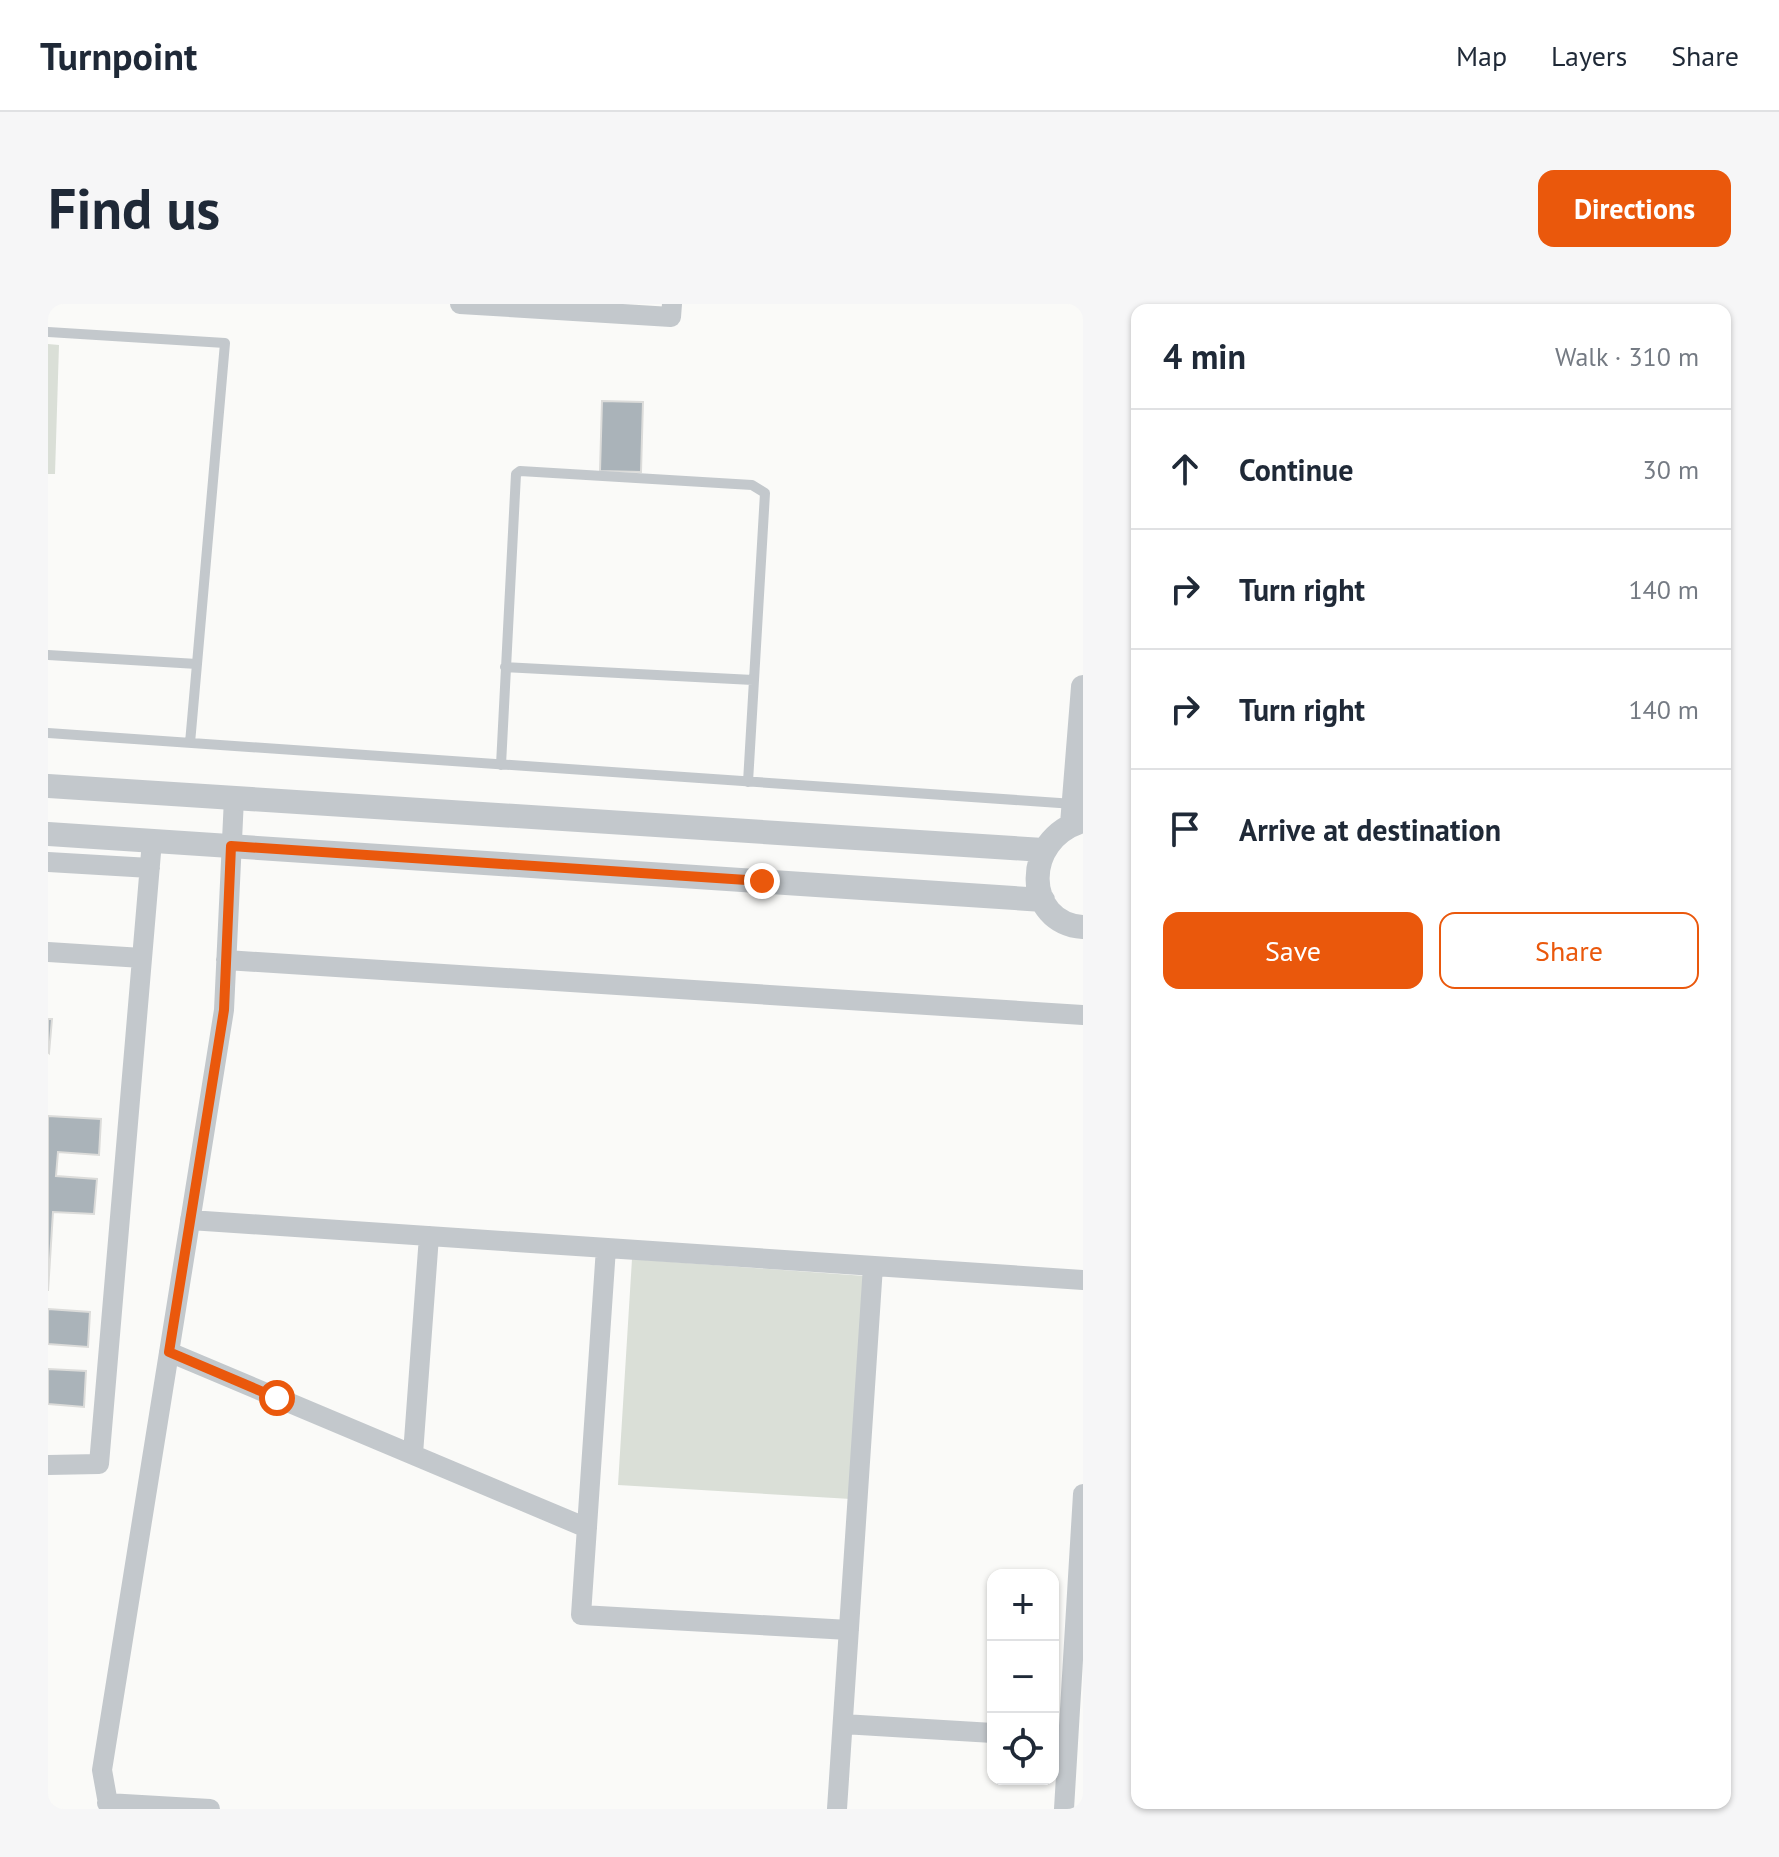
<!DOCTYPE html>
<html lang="en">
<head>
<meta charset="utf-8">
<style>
  :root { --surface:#fff; --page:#f6f6f7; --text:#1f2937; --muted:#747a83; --line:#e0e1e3; --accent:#ea580c }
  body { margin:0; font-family:"PT Sans",sans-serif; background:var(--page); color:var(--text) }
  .controls { position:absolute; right:24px; bottom:24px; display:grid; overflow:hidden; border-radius:16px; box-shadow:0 2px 6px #0004 }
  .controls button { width:72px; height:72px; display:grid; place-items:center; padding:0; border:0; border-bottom:2px solid var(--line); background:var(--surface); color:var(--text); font:40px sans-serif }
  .stop { position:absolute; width:24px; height:24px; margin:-18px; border:6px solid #ea580c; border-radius:50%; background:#fff }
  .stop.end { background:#ea580c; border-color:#fff; box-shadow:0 2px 8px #0008 }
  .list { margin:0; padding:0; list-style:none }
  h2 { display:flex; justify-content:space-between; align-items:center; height:104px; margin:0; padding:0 32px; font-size:34px }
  h2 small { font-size:26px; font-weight:400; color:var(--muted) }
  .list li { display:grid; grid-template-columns:52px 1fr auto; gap:24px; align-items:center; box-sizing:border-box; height:120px; padding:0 32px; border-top:2px solid var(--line) }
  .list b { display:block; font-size:30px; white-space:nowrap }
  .list em { font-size:26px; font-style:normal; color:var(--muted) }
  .actions { display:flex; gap:16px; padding:24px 32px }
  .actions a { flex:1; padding:18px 0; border:2px solid var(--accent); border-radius:16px; text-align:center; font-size:28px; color:var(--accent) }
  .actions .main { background:var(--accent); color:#fff }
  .icon { flex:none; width:44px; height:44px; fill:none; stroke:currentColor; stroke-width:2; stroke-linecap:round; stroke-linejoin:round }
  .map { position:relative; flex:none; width:1035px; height:1505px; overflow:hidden; border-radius:16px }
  header { display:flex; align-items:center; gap:48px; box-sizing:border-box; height:112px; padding:0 40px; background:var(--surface); border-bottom:2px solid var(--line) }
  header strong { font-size:38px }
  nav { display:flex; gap:44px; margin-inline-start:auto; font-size:28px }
  .intro { display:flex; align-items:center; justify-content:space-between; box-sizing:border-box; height:192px; padding:0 48px }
  h1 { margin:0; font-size:56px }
  .button { padding:20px 36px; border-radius:16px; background:var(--accent); color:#fff; font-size:28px; font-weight:700 }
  main { display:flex; gap:48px; padding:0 48px }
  aside { flex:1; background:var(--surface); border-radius:16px; box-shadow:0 2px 6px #0004 }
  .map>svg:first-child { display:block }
  .green { fill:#dadfd7 }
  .building { fill:#aab3b9; stroke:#dcdcda; stroke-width:2 }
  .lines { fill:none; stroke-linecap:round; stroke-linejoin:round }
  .service { stroke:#c3c8cc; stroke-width:10 }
  .minor { stroke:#c3c8cc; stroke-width:20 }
  .tertiary { stroke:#c3c8cc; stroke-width:24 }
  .route { stroke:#ea580c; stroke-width:10 }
</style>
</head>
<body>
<header>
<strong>Turnpoint</strong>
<nav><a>Map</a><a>Layers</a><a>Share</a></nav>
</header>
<div class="intro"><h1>Find us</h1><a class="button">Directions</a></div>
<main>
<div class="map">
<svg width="1035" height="1505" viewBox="0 0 1035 1505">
  <rect width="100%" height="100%" fill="#fafaf8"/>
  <path class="green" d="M0,40l11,1 -4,129h-7z
    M584,955l233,17 -14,223 -233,-14z"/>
  <path class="building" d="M554,97l41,1 -2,70 -41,-1z
    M0,715h4l-3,34 -1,-1z
    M0,812l53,3 -2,36 -41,-3 -2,24 41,3 -3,35 -41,-2 -5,79z
    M0,1005l42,3 -2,35 -40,-3z
    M0,1065l38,2 -2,36 -36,-3z"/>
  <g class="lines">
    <path class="service" d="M0,28l177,11 -28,321
      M0,351l149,9 -7,79
      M457,363l248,13
      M0,429l1026,71
      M453,461l15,-291 4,-3 232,14 13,8 -17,289"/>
    <path class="minor" d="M412,0l211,13 1,-13
      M0,558l102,6
      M0,648l94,6
      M178,656l857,55
      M142,916l893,60
      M558,944l-25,367 268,15
      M121,1048l418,176
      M365,1150l16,-218
      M0,1161l51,-1 53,-623
      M795,1420l150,9
      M59,1499l103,6
      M61,1505l-7,-39 122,-760 10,-212
      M789,1505l36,-543
      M1016,1505l19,-315"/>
    <path class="tertiary" d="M0,482l995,64
      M1035,517c-62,18 -59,102 0,106
      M1024,520l11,-137
      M0,530l995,66"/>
  </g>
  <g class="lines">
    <path class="route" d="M229,1094l-108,-46 55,-342 7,-164 531,35"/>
  </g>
</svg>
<div class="controls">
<button>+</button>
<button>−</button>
<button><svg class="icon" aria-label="locate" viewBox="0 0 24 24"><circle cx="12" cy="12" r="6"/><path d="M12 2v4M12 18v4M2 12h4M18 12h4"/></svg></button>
</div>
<div class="stop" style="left:229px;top:1094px"></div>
<div class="stop end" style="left:714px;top:577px"></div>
</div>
<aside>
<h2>4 min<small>Walk · 310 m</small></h2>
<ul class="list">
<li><svg class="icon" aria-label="ahead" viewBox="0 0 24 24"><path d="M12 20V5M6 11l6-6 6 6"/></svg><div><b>Continue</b></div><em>30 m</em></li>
<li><svg class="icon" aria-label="right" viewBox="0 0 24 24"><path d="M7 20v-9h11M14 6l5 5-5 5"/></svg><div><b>Turn right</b></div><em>140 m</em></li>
<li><svg class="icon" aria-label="right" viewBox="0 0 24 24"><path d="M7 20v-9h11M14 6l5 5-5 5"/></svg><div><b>Turn right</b></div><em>140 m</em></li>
<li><svg class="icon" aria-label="arrive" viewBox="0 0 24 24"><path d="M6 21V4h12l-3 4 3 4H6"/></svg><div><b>Arrive at destination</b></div></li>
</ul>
<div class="actions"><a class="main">Save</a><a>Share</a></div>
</aside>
</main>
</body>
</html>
